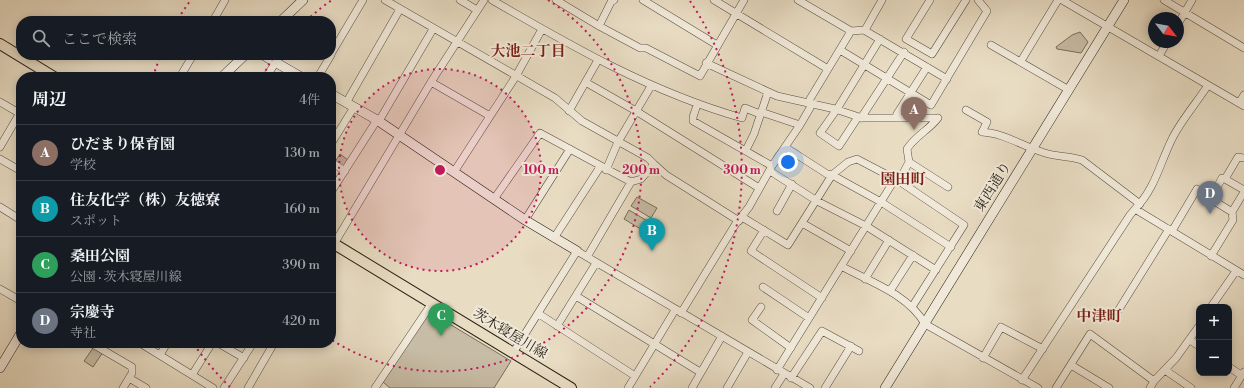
<!DOCTYPE html>
<html lang="ja">
<head>
<meta charset="utf-8">
<style>
  :root { --surface:#171b24; --page:#242831; --text:#f1f3f6; --muted:#9ea1a6; --line:#363941; --accent:#c59692 }
  body { margin:0; font-family:"Libre Bodoni","Noto Serif JP",serif; background:var(--page); color:var(--text) }
  .controls { position:absolute; right:12px; bottom:12px; display:grid; overflow:hidden; border-radius:8px; box-shadow:0 2px 10px #0003 }
  .controls button { width:36px; height:36px; display:grid; place-items:center; padding:0; border:0; border-bottom:1px solid var(--line); background:var(--surface); color:var(--text); font:20px sans-serif }
  .compass { position:absolute; left:1148px; top:12px; width:36px; height:36px; border-radius:50%; background:var(--surface); box-shadow:0 2px 10px #0003; rotate:121deg }
  .you { position:absolute; left:788px; top:162px; width:14px; height:14px; margin:-10px; border:3px solid #fff; border-radius:50%; background:#1a73e8; box-shadow:0 0 0 6px #1a73e833 }
  .badge { display:grid; place-items:center; width:26px; height:26px; border-radius:50%; background:var(--accent); color:#fff; font-size:13px; font-weight:700 }
  .pin { position:absolute; translate:-50% -33px; filter:drop-shadow(0 1px 2px #0008) }
  .pin::after { content:''; position:absolute; top:21px; width:14px; height:12px; background:inherit; clip-path:polygon(0 0,100% 0,50% 100%) }
  .list { margin:0; padding:0; list-style:none }
  h2 { display:flex; justify-content:space-between; align-items:center; height:52px; margin:0; padding:0 16px; font-size:17px }
  h2 small { font-size:13px; font-weight:400; color:var(--muted) }
  .list li { display:grid; grid-template-columns:26px 1fr auto; gap:12px; align-items:center; box-sizing:border-box; height:56px; padding:0 16px; border-top:1px solid var(--line) }
  .list b { display:block; font-size:15px; white-space:nowrap }
  .list p { margin:0; font-size:13px; white-space:nowrap; color:var(--muted) }
  .list em { font-size:13px; font-style:normal; color:var(--muted) }
  .icon { flex:none; width:22px; height:22px; fill:none; stroke:currentColor; stroke-width:2; stroke-linecap:round; stroke-linejoin:round }
  .map { position:relative; flex:none; width:1244px; height:388px; overflow:hidden }
  .search { position:absolute; background:var(--surface); box-shadow:0 2px 10px #0003; left:16px; top:16px; width:320px; height:44px; display:flex; align-items:center; gap:10px; box-sizing:border-box; padding:0 14px; border-radius:16px; color:var(--muted); font-size:15px }
  .panel { position:absolute; background:var(--surface); box-shadow:0 2px 10px #0003; left:16px; top:72px; width:320px; height:276px; border-radius:16px }
  .map>svg:first-child { display:block }
  .green { fill:#c7bca5; stroke:#776e5c }
  .lines { fill:none; stroke-linecap:round; stroke-linejoin:round }
  .street-casing { stroke:#574e40; stroke-width:8 }
  .secondary-casing { stroke:#271f14; stroke-width:10 }
  .primary-casing { stroke:#271f14; stroke-width:12 }
  .street { stroke:#f0e8d8; stroke-width:7 }
  .secondary { stroke:#f0e8d8; stroke-width:9 }
  .primary { stroke:#e8dcc3; stroke-width:10 }
  .ring { fill:none; stroke:#c2185b; stroke-width:2; stroke-dasharray:2 4 }
  .labels { text-anchor:middle; dominant-baseline:central; stroke-width:4; stroke-linejoin:round; paint-order:stroke }
  .street-label { font-size:14px; fill:#271f14; stroke:#f0e8d8 }
  .neighbourhood-label { font-size:15px; font-weight:bold; fill:#7a1f14; stroke:#f0e8d8 }
  .centre { fill:#c2185b; stroke:#f0e8d8; stroke-width:2 }
  .ring-label { font-size:12px; text-anchor:middle; font-weight:bold; fill:#c2185b; stroke:#f0e8d8; stroke-width:4; stroke-linejoin:round; paint-order:stroke }
</style>
</head>
<body>
<div class="map">
<svg width="1244" height="388" viewBox="0 0 1244 388">
  <rect width="100%" height="100%" fill="#e8dcc3"/>
  <filter id="stains"><feTurbulence type="fractalNoise" baseFrequency=".005" numOctaves="4"/><feColorMatrix values="0 0 0 0 .2 0 0 0 0 .09 0 0 0 0 .02 0 0 0 .5 -.17"/></filter>
  <radialGradient id="worn" r=".72"><stop offset=".6" stop-color="#630" stop-opacity="0"/><stop offset="1" stop-color="#630" stop-opacity=".3"/></radialGradient>
  <path class="green" d="M1080,32l8,10 -7,11 -24,-4 -1,-2 16,-12z
    M340,154l8,6 -3,5 -3,1 -7,-4z
    M637,197l20,11 -6,10 -20,-12z
    M629,210l20,12 -5,9 -20,-12z
    M428,311l83,50 -17,27h-104l-7,-6z
    M93,348l10,4 -10,15 -9,-6z"/>
  <g class="lines">
    <g class="street-casing">
      <path id="street" d="M385,0l170,98 27,23 66,37 6,6 -13,15 -10,3 -44,75
        M460,0l17,10
        M492,0c81,47 159,92 250,118l3,-10 15,6
        M556,0l43,26 12,-24 3,-2
        M643,0l74,45
        M714,0l114,69
        M798,0l53,31 14,-1 17,-30
        M930,0l-24,39 26,15 34,-54
        M1062,0l182,106
        M1164,0l80,48
        M213,21l12,-21
        M1178,24l14,-24
        M599,26l41,22h6l54,28 44,-76
        M864,30l83,49
        M991,45l78,45
        M840,50l91,55 56,-94 -9,-11
        M331,54l32,-54
        M1159,56l8,-14
        M1021,61l37,-61
        M706,63l71,33 58,13 27,9h73
        M180,77l13,-22
        M266,77l10,-15
        M318,77l13,-22
        M431,82l59,34
        M587,83l49,28 123,77
        M1208,85c-10,16 -28,37 -36,54 -12,24 -17,50 -37,70l109,66
        M0,102l19,11
        M346,103l54,-94
        M1239,103l5,-8
        M697,105l-4,12v4l79,45
        M966,110l21,12 -5,10c22,1 42,15 63,21 12,4 25,3 37,7l58,44
        M569,111l29,-51
        M761,112l39,13
        M897,114l30,-47
        M858,117l-19,29 -19,-13 17,-24 43,-70
        M861,118l43,-66
        M379,121l54,-92
        M331,144l23,-37
        M0,147l21,-36
        M785,147l42,27 5,1 16,-13 9,-3 42,22 65,44 -52,82
        M746,150l8,-16 14,-42
        M0,159l21,12
        M331,162l14,9
        M909,162l39,25
        M654,164l12,11 73,46
        M606,170l12,-28 33,-56
        M770,171l47,30 49,25 70,44
        M454,172l62,-96 26,-47
        M1225,179l19,11
        M899,181l10,-19 -2,-13c8,-13 22,-19 31,-31
        M331,192l46,-72
        M1212,197l-1,2 21,13
        M494,199l46,-66 91,49
        M0,207l21,13
        M777,211l15,-27
        M742,217l46,28 44,-70 49,27 70,45
        M525,220l45,-71
        M802,223l49,28
        M764,230l-13,21 71,47
        M1172,231l25,-42 15,8 10,-19 3,1 13,-22 6,1
        M554,238l46,-71
        M331,249l100,-167 53,-82
        M1211,256l22,-36 -1,-8 12,-20
        M841,266c29,16 67,28 84,58l113,64
        M865,279l24,-39
        M763,287l46,31
        M0,289l21,12
        M890,291l23,-36
        M576,296l124,76
        M761,307l-9,13 39,28
        M1211,307l25,-36
        M681,313l54,-88 14,-18 23,-41 28,-41 10,-17v-9l41,-68
        M539,314l96,62
        M1116,314l53,-85
        M557,326l39,-63
        M1190,340l9,6
        M91,343l41,24v6l-9,15
        M140,343l73,45
        M218,343l26,15
        M513,353l64,-102 233,137
        M160,355l7,-12
        M983,358l18,-31 42,22
        M1071,365l38,23
        M1229,367l12,8
        M777,370l118,-191
        M1165,370l26,18
        M192,375l20,-32
        M129,378l17,10
        M791,378l31,-47 37,20
        M1022,380l108,-165 5,-6
        M224,388l29,-45
        M248,388l26,-45
        M375,388l57,-85
        M628,388l47,-78
        M692,388l30,-52
        M727,388l21,-36
        M775,388l9,-14
        M825,388l26,-42
        M1056,388l34,-54 64,47
        M1150,388l4,-7 22,-23 23,-32
        M1234,388l10,-16"/>
    </g>
    <g class="secondary-casing">
      <path id="secondary" d="M281,21l22,-21
        M263,55l38,22
        M222,77l23,-22
        M331,94l46,26 148,100 52,31
        M0,368l21,-35
        M885,388l239,-388"/>
    </g>
    <g class="primary-casing">
      <path id="primary" d="M0,44l54,33
        M331,242l240,146"/>
    </g>
    <use href="#street" class="street"/>
    <use href="#secondary" class="secondary"/>
    <use href="#primary" class="primary"/>
  </g>
  <circle cx="440" cy="170" r="101" fill="#c2185b" fill-opacity=".12"/>
  <g class="ring">
    <circle cx="440" cy="170" r="101"/>
    <path d="M263 76A201 201 0 0 1 274 56M306 21A201 201 0 0 1 332 0M548 0A201 201 0 1 1 332 340"/>
    <path d="M230 387A302 302 0 0 1 193 343M153 77A302 302 0 0 1 160 57M178 19A302 302 0 0 1 190 1M690 1A302 302 0 0 1 650 387"/>
  </g>
  <g class="labels">
    <g class="street-label">
      <text transform="translate(993 187) rotate(-58)">東西通り</text>
      <text transform="translate(510 334) rotate(31)">茨木寝屋川線</text>
    </g>
    <g class="neighbourhood-label">
      <text x="528" y="51">大池二丁目</text>
      <text x="903" y="179">園田町</text>
      <text x="1099" y="316">中津町</text>
    </g>
  </g>
  <circle cx="440" cy="170" r="6" class="centre"/>
  <g class="ring-label">
    <text x="541" y="174">100 m</text>
    <text x="641" y="174">200 m</text>
    <text x="742" y="174">300 m</text>
  </g>
  <rect width="100%" height="100%" filter="url(#stains)"/>
  <rect width="100%" height="100%" fill="url(#worn)"/>
</svg>
<div class="controls">
<button>+</button>
<button>−</button>
</div>
<svg class="compass" viewBox="-18 -18 36 36"><path d="M0-13l5 13h-10z" fill="#e53935"/><path d="M0 13l5-13h-10z" fill="#9ea1a6"/></svg>
<div class="you"></div>
<div class="pin badge" style="left:914px;top:130px;background:#8d6e63">A</div>
<div class="pin badge" style="left:652px;top:251px;background:#0f9aa8">B</div>
<div class="pin badge" style="left:441px;top:336px;background:#2e9e5b">C</div>
<div class="pin badge" style="left:1210px;top:214px;background:#6b7280">D</div>
<div class="search"><svg class="icon" aria-label="search" viewBox="0 0 24 24"><circle cx="10" cy="10" r="6"/><path d="M15 15l6 6"/></svg>ここで検索</div>
<section class="panel">
<h2>周辺<small>4件</small></h2>
<ul class="list">
<li><span class="badge" style="background:#8d6e63">A</span><div><b>ひだまり保育園</b><p>学校</p></div><em>130 m</em></li>
<li><span class="badge" style="background:#0f9aa8">B</span><div><b>住友化学（株）友徳寮</b><p>スポット</p></div><em>160 m</em></li>
<li><span class="badge" style="background:#2e9e5b">C</span><div><b>桑田公園</b><p>公園 · 茨木寝屋川線</p></div><em>390 m</em></li>
<li><span class="badge" style="background:#6b7280">D</span><div><b>宗慶寺</b><p>寺社</p></div><em>420 m</em></li>
</ul>
</section>
</div>
</body>
</html>
